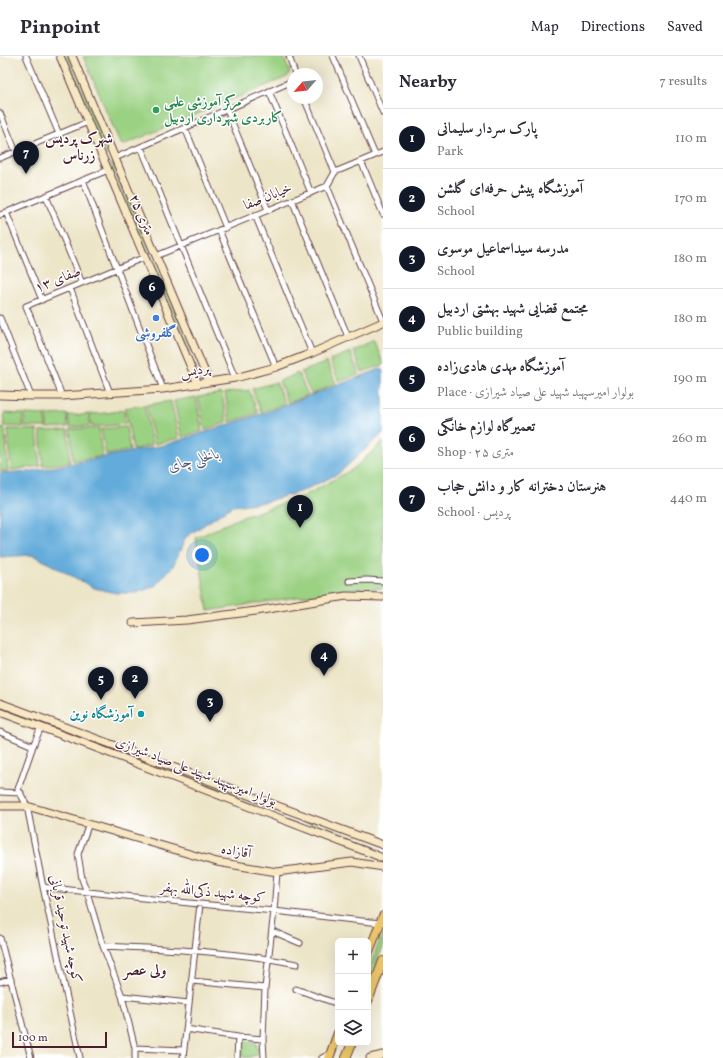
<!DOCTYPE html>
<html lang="en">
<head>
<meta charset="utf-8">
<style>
  :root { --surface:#fff; --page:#f2f2f3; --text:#2b2b33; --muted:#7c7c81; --line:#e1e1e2; --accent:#111827 }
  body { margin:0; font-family:Vollkorn,Amiri,serif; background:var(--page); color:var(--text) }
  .controls { position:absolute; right:12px; bottom:12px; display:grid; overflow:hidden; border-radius:6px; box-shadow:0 4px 16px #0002 }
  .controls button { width:36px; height:36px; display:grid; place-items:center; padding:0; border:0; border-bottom:1px solid var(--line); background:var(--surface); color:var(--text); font:20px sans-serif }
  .compass { position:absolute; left:287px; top:12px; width:36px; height:36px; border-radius:50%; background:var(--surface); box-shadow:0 4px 16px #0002; rotate:242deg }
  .scale { position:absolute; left:12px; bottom:10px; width:95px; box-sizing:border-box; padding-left:4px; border:2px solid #4a1f2b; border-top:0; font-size:11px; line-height:14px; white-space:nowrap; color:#4a1f2b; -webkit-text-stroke:3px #fff; paint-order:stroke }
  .you { position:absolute; left:202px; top:499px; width:14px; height:14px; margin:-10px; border:3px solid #fff; border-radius:50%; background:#1a73e8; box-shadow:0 0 0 6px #1a73e833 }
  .badge { display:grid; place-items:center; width:26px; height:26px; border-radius:50%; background:var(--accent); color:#fff; font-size:13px; font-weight:700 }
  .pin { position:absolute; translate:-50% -33px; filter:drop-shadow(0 1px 2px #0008) }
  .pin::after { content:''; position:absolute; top:21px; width:14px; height:12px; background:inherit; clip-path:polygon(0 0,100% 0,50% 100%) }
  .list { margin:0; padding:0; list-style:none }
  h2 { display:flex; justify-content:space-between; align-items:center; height:52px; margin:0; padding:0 16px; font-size:17px }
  h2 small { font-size:13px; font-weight:400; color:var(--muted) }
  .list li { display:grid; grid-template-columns:26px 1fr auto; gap:12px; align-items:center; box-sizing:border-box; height:60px; padding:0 16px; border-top:1px solid var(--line) }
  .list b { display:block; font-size:15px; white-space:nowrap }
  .list p { margin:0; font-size:13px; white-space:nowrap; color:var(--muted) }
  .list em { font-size:13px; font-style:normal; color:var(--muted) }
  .icon { flex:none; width:22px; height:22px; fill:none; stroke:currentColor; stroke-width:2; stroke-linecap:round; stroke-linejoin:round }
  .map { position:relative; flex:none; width:383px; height:1002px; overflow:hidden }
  header { display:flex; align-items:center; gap:24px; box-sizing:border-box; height:56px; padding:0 20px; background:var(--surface); border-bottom:1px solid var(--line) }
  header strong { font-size:19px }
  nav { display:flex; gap:22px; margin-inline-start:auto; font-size:14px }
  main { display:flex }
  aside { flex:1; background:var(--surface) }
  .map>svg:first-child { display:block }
  .green { fill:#9bd183; stroke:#727857 }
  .water { fill:#62abda; stroke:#566582 }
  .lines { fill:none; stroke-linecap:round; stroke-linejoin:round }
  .street-casing { stroke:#623d43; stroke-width:7 }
  .secondary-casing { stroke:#623d43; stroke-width:9 }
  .primary-casing { stroke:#623d43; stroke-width:10 }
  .street { stroke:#fff; stroke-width:5 }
  .secondary { stroke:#f7e8c3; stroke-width:7 }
  .primary { stroke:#ebc669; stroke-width:8 }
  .leisure-dot { fill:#2e9e5b; stroke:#fff; stroke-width:1.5 }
  .shop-dot { fill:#3f7fe0; stroke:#fff; stroke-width:1.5 }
  .culture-dot { fill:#0f9aa8; stroke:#fff; stroke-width:1.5 }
  .labels { text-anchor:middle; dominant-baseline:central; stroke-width:3; stroke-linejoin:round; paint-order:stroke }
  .leisure-label { font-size:14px; font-weight:bold; fill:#27864d; stroke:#fff; text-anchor:start }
  .street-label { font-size:14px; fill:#4a1f2b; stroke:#fff }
  .shop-label { font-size:14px; font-weight:bold; fill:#366cbe; stroke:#fff }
  .culture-label { font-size:14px; font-weight:bold; fill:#0d838f; stroke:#fff; text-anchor:end }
  .neighbourhood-label { font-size:15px; font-weight:bold; fill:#4a1f2b; stroke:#fff }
  .water-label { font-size:15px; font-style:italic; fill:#545771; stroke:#fff }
</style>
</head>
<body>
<header>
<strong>Pinpoint</strong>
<nav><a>Map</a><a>Directions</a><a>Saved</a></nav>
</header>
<main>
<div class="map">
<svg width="383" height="1002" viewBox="0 0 383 1002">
  <rect width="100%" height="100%" fill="#fff"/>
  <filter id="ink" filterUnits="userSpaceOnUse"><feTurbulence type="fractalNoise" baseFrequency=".025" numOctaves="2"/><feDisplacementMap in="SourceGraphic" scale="8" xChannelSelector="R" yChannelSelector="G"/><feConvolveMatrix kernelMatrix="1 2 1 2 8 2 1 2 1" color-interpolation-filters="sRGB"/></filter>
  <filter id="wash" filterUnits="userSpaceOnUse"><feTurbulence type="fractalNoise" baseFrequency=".012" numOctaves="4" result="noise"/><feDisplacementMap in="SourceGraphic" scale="16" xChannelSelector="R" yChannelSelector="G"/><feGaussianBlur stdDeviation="0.9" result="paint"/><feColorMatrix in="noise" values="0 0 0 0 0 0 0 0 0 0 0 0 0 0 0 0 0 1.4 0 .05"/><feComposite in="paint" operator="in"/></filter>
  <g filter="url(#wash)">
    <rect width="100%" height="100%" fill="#ede5c8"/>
    <path class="green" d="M64,0h4l41,97 -4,2z
      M83,0h165l1,1 2,-1h32l7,16 -3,5 -164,68 -3,-2z
      M113,107l79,188 -3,1 -79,-188z
      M374,285l9,21v3l-21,7 -9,-21z
      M350,296l9,22 -20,8 -9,-22z
      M327,306l9,22 -25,10 -10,-22z
      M298,317l10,22 -20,8 -9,-22z
      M276,326l9,22 -24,8 -9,-23z
      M249,334l9,23 -28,9 -5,-29z
      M222,337l5,29 -22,8 -7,-33z
      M196,341l6,34 -20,6 -8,-36z
      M171,345l8,37 -24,6 -9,-39z
      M144,349l8,40 -19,5 -8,-42z
      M124,354l1,14 -19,2h-15l-1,-12 17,-1z
      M4,357l19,1v13l-19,-1z
      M25,358l20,1 1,12h-21z
      M67,358l1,13 -21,1v-13z
      M89,358v12l-19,1 -2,-12h13z
      M126,371l4,23 -24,5 -5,-26z
      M0,372l5,1 3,42h-8z
      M99,372l3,28 -29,5 -3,-32z
      M8,373l29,1 3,36 -29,4z
      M68,374l2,32 -27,4 -3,-35z
      M383,386v146l-35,1 -140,22 -12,-73 41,-19 67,-23 49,-27z
      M63,674l293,108 19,8 1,4h-1l-81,-32 -230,-85z
      M383,876v13l-15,39v-13z
      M244,984l12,3 2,9c-4,5 -9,6 -15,5l-2,-14z"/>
    <path class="water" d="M383,312v65l-45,41 -36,17 -37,11 -33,4 -46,31 -13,29 -18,20 -19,7h-20l-22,-5 -61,-33 -33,2v-84l33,-2 132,-26 102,-33z"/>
  </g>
  <g filter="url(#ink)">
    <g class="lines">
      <g class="street-casing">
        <path id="street" d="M26,0l33,78
          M289,0l6,18
          M333,0l42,99
          M359,0l24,57
          M269,35l42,102
          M304,42l31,74
          M227,54l41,100
          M0,57l16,39
          M185,72l41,100
          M141,91l94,231
          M0,102l88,-36
          M115,102l178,-77
          M361,105l22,53
          M83,124l80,209
          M327,130l56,135
          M46,140l36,87
          M292,144l56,137
          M6,156l36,88
          M0,159l108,-45
          M255,159l57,138
          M219,174l57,137
          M156,200l171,-70 8,-14 48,-20
          M70,232l40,105
          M0,262l31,78
          M62,340l-36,-90 119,-49
          M349,525l18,-1 16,1
          M41,671l-8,19 -15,43 9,17 16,81 37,171
          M0,676l33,14
          M0,736l21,1
          M89,767l-11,31 4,25 5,13 16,54 19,50 13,52v10
          M43,831l146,16 85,8 106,12
          M272,875l28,12
          M0,882l31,120
          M103,890c65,3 130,5 194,18
          M192,925l73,7
          M0,926l11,-3
          M296,933l42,15
          M122,940l67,7
          M186,973l52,8 25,2
          M135,992l49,2
          M183,1002l17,-154
          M237,1002l1,-21
          M264,1002l-1,-19 2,-51 9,-77 3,-39
          M322,1002l8,-4"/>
      </g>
      <g class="secondary-casing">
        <path id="secondary" d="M60,0l138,328
          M72,0l137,326
          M0,339l31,1h31l101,-7 72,-11 41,-11 36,-14 71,-31
          M133,567l54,-3 69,-9 90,-15 37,1
          M0,647l383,142
          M0,656l94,35 289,111
          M0,750h27l190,56 60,10 75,-10 31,5
          M370,1002l13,-3"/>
      </g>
      <g class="primary-casing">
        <path id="primary" d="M368,898l15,-38
          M368,945l15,-40
          M329,1002l9,-25
          M346,1002l6,-15"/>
      </g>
      <use href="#street" class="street"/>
      <use href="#secondary" class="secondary"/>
      <use href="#primary" class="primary"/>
    </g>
  </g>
  <circle class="leisure-dot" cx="156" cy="54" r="4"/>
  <circle class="shop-dot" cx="156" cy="262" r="4"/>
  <circle class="culture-dot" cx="141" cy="658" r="4"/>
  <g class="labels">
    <g class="leisure-label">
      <text x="164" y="46">مرکز آموزشی علمی<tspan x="164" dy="16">کاربردی شهرداری اردبیل</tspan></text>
    </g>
    <g class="street-label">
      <text transform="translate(268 141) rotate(-22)">خیابان صفا</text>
      <text transform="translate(141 159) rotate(67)">۲۵ متری</text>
      <text transform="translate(58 224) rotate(-22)">صفای ۱۳</text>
      <text transform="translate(195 315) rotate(-9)">پردیس</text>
      <text transform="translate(196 716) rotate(21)">بولوار امیرسپهبد شهید علی صیاد شیرازی</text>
      <text transform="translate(236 796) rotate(10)">آقازاده</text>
      <text transform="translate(213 837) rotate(6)">کوچه شهید ذکی‌الله بهفر</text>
      <text transform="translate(65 873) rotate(78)">کوچه شهید توحید قربانی</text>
    </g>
    <g class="shop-label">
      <text x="156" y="277">گلفروشی</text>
    </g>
    <g class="culture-label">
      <text x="133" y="658">آموزشگاه نوین</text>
    </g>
    <g class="neighbourhood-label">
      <text x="79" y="83">شهرک پردیس<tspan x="79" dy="17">زرناس</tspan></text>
      <text x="145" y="915">ولی عصر</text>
    </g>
    <g class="water-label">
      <text transform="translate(194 405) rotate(-15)">بالخلی چای</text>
    </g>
  </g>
</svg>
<div class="controls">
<button>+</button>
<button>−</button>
<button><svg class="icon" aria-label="layers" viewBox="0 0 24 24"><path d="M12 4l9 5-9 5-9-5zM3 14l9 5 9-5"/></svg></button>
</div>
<svg class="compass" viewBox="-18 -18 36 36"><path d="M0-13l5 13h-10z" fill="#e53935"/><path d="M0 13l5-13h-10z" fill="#7c7c81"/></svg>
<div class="scale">100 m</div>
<div class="you"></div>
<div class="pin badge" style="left:300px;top:472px">1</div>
<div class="pin badge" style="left:135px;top:643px">2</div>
<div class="pin badge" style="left:210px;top:666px">3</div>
<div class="pin badge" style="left:324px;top:620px">4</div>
<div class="pin badge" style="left:101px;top:644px">5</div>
<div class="pin badge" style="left:152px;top:252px">6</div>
<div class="pin badge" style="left:26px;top:118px">7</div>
</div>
<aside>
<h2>Nearby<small>7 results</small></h2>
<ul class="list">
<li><span class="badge">1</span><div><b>پارک سردار سلیمانی</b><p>Park</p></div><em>110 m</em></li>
<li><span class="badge">2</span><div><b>آموزشگاه پیش حرفه‌ای گلشن</b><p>School</p></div><em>170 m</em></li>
<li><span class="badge">3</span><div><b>مدرسه سیداسماعیل موسوی</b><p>School</p></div><em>180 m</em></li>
<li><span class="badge">4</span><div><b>مجتمع قضایی شهید بهشتی اردبیل</b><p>Public building</p></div><em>180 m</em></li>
<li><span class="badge">5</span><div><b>آموزشگاه مهدی هادی‌زاده</b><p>Place · بولوار امیرسپهبد شهید علی صیاد شیرازی</p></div><em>190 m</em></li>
<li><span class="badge">6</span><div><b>تعمیرگاه لوازم خانگی</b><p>Shop · ۲۵ متری</p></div><em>260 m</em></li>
<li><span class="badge">7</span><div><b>هنرستان دخترانه کار و دانش حجاب</b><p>School · پردیس</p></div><em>440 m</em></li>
</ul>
</aside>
</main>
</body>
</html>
